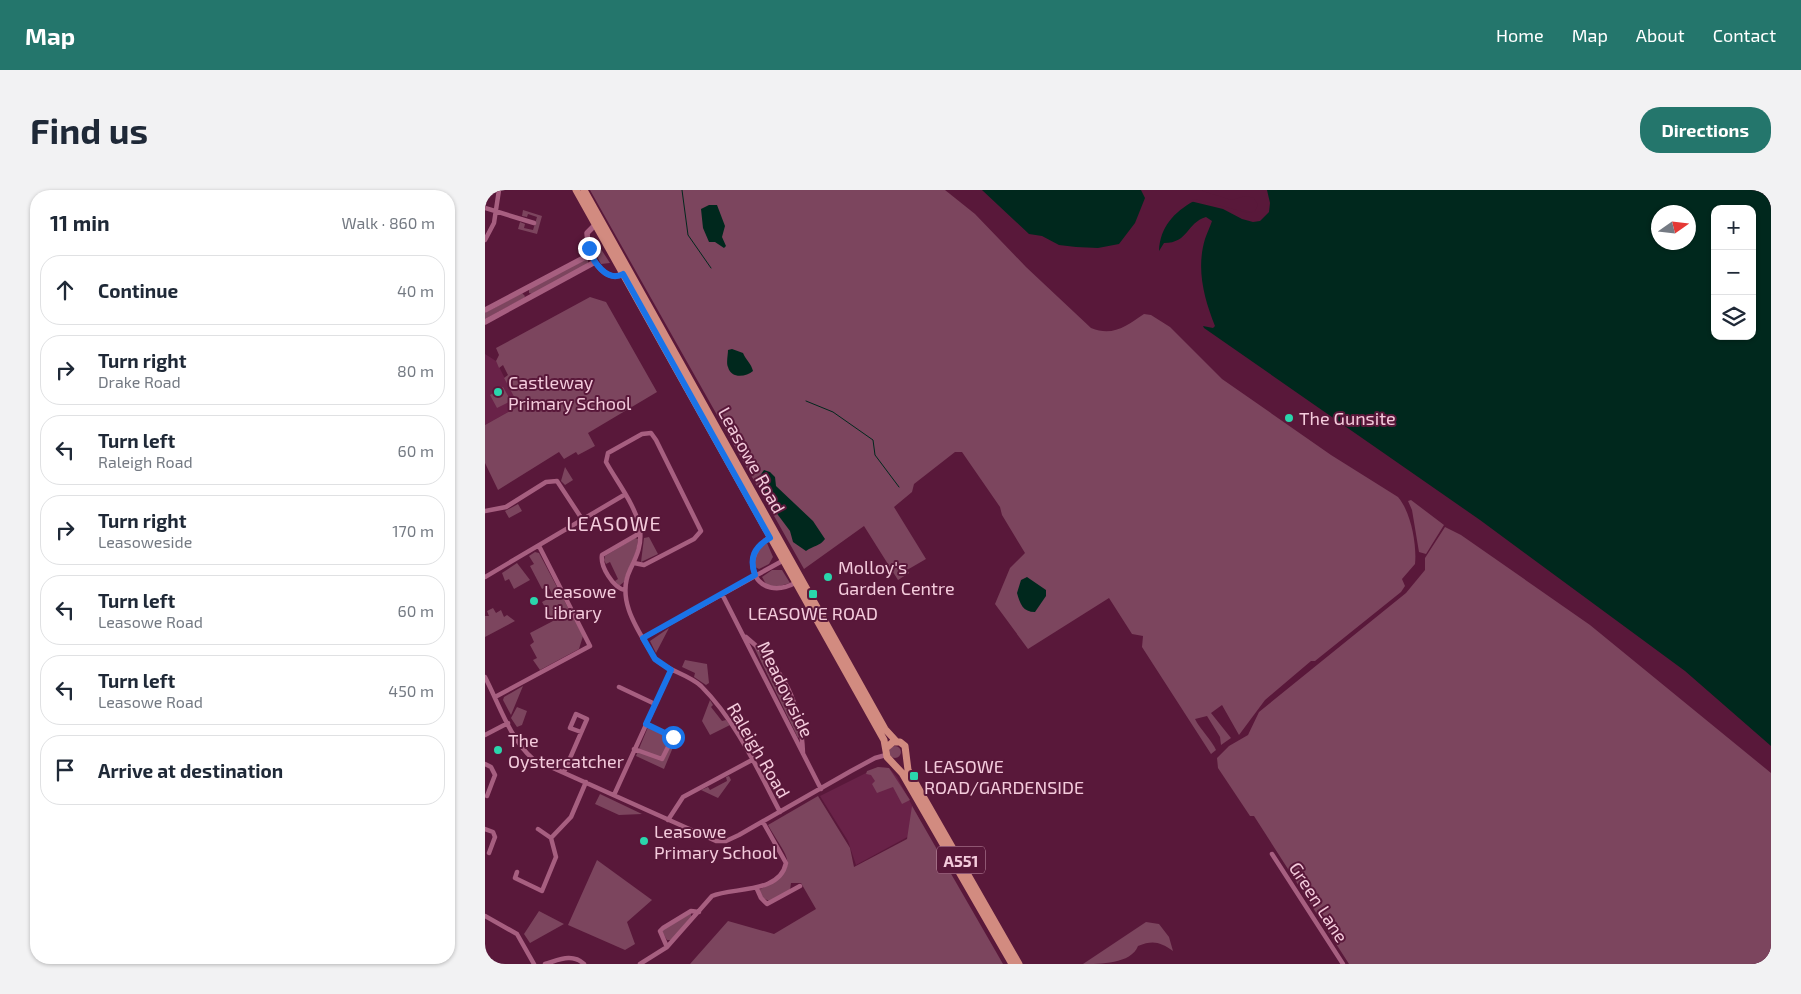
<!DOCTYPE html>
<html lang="en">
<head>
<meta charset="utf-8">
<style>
  :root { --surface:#fff; --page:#f2f2f3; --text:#1f2937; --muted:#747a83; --line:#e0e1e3; --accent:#24766c }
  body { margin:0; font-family:"Exo 2",sans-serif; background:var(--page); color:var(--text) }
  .controls { position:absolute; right:15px; top:15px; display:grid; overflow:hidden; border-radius:10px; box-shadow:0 1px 4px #0004 }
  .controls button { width:45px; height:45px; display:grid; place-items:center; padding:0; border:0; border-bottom:1px solid var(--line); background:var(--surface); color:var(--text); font:25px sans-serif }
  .compass { position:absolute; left:1166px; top:15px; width:45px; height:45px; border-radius:50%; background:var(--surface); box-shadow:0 1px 4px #0004; rotate:76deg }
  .stop { position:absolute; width:15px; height:15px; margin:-11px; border:4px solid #1a73e8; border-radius:50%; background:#fff }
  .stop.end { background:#1a73e8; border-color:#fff; box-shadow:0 1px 5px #0008 }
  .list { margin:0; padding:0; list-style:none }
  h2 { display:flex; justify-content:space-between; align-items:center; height:65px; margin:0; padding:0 20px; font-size:21px }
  h2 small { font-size:16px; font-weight:400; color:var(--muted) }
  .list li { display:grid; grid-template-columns:32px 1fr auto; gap:15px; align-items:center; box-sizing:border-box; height:70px; margin:0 10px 10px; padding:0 10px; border:1px solid var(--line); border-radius:20px }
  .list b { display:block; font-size:19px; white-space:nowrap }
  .list p { margin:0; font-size:16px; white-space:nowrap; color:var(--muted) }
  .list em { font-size:16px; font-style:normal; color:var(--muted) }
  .icon { flex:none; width:28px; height:28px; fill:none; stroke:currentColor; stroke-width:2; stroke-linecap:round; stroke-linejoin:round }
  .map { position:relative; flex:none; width:1286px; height:774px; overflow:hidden; border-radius:20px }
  header { display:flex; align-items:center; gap:30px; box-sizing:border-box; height:70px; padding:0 25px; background:var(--accent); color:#fff }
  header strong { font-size:24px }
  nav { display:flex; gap:28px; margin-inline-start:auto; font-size:18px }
  .intro { display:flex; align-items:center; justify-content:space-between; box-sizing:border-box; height:120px; padding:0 30px }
  h1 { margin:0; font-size:35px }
  .button { padding:12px 22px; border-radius:20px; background:var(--accent); color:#fff; font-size:18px; font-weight:700 }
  main { display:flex; gap:30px; padding:0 30px }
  aside { flex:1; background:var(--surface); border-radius:20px; box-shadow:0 1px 4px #0004 }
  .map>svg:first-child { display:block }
  .built { fill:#692248 }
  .green { fill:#7c455e }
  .water { fill:#00281d; fill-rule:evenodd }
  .pier { fill:#59183a }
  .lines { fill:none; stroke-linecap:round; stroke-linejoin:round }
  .stream { stroke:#00281d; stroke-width:1 }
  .minor { stroke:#a75f80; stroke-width:4.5 }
  .tertiary { stroke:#a75f80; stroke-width:5.5 }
  .primary { stroke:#d28b80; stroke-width:7 }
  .route { stroke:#1a73e8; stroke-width:6 }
  .poi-dot { fill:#2ad5ac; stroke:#59183a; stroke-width:2 }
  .labels { text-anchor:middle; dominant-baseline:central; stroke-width:4; stroke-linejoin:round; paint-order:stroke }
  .shield { fill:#59183a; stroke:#c695ab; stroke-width:1 }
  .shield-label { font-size:16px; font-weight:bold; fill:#f4cbdc }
  .poi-label { font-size:18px; fill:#f4cbdc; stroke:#59183a; text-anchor:start }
  .street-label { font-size:18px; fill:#f4cbdc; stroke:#59183a }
  .quarter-label { font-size:20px; letter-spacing:1px; fill:#f4cbdc; stroke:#59183a }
</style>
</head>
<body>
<header>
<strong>Map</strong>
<nav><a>Home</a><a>Map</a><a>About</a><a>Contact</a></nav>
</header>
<div class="intro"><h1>Find us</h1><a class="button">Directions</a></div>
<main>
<aside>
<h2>11 min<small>Walk · 860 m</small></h2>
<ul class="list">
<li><svg class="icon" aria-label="ahead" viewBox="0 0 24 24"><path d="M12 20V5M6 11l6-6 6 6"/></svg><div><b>Continue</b></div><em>40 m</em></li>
<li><svg class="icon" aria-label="right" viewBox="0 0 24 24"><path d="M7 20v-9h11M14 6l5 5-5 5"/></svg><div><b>Turn right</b><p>Drake Road</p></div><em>80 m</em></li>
<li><svg class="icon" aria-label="left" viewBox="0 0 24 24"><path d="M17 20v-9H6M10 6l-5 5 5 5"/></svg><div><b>Turn left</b><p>Raleigh Road</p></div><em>60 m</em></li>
<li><svg class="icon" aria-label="right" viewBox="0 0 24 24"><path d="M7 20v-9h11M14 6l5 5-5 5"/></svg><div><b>Turn right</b><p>Leasoweside</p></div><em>170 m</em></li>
<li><svg class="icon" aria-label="left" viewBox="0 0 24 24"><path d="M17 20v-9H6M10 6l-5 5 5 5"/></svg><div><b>Turn left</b><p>Leasowe Road</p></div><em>60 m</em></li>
<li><svg class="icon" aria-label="left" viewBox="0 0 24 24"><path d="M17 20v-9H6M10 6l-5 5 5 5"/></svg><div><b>Turn left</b><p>Leasowe Road</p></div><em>450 m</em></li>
<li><svg class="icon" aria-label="arrive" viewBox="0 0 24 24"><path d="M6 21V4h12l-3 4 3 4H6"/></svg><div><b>Arrive at destination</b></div></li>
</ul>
</aside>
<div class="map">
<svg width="1286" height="774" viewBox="0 0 1286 774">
  <rect width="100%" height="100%" fill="#59183a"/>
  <path class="built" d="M0,164l11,7 23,45 -34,19z
    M393,577l11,1 8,9 27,51 -68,37 -8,-24 -28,-45z"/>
  <path class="green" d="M105,0h355l30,24 51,53 65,61c22,9 35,-2 53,-14l7,1 19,12 52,52 109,76 67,42c13,15 19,48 17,67l-13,15 3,7 -4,6 -86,69h-4l-46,39 -26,35 -17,-30 -11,8 20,25 -10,7 -1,-8 -13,-21 -12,3c5,10 18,23 21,31l-5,4 -69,-107 1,-11 -11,-2 -23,-36 -81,51 -33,-45 15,-36 15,-15 -23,-38 -2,-8 -38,-55h-7l-41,32 -2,8 -18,15 32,52 -19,11 2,3 -11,7 -34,-54 -60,43z
    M38,20l19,6 -5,18 -19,-5 2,-7 5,2 -1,4 9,2 4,-13 -9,-3 -1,3 -5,-1z
    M112,53l13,20 -9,1 -9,-17z
    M101,69l2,1v4l-56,30 -3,-1v-4z
    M37,103l3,3 -1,2 -39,21v-6z
    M105,107l16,5 51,90 -69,41 7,13 -17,9 -2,-3 -12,7 -5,-7 -61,38 -13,-27v-38l34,-19 -15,-28 4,-3 -5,-10 -4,3 -3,-7 3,-6 -3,-7z
    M18,197l8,14 -14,7 -7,-13z
    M80,277l8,13 -8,5 -4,-4z
    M926,310l33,25 -18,29 -7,-2 -7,-42 -4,-9z
    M33,314l4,7 -13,7 -4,-7z
    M960,337l16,8 129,90 181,148v191h-422l-95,-148h-4l-32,-48 -1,-10 12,-12 19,-11 11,-23 147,-119 19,-23v-12z
    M164,347l9,17 -17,8 3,-24z
    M150,348l3,1c0,16 -11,29 -14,43l-5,4 -4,-5 3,-2 -8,-17 -4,2 -2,-4 1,-4z
    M282,353l6,14 -4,7 -10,5 -4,-2c-2,-10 4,-19 12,-24z
    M50,362l4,1 44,83 -4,13 -39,21 -7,-10 4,-2 -7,-13 4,-3 -4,-9 23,-12 -11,-19 11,-6 -5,-10 -6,3 -12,-23 4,-2 -5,-8z
    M32,373l13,17 -16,9 -5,-10 -4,2 -3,-8z
    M287,380h10l8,13 -17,5 -7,-4 -4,-7z
    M8,418l3,5 5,-3 3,7 3,-2 8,6 -30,16v-21h4l-2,-5z
    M184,438l-13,25 -6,-12z
    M269,457c24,8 42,66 46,89l-2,2z
    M200,470l22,4 2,19 -3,2 -12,-8 1,-4 -13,-6z
    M38,496l-12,29 -8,-15 1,-3z
    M225,510l3,5 -2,2 11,14 4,-1 4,5 -20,10 -8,-14z
    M32,517l10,4 -5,14 -5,2 -6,-9z
    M163,537l20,9 -2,5 6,2 2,-4 2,1 -12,29 -28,-13z
    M404 562a6 6 0 1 1 12 0a6 6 0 1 1-12 0Z
    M393,577l11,1 21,32 -8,4 -9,-17 -16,6 -5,-9 3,-3 -4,-6 -5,-1 1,-3z
    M244,586l2,4 -13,18 -17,-8 7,-3 2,3 17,-9 -1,-4z
    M115,604l42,20 -23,1 -24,-11z
    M333,606l32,52 4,19 53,-28 5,-33 91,158h-313l38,-43 46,13 42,-25 -15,-26h-10l-1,7 -21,11 -6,-3 -4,-8c43,-25 30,-28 9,-65z
    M112,670l55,40 -25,22 8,22 -10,6 -57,-25z
    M54,721l25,13 -34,19 -6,-9z
    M206,723v4l-19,23h-5l-5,-8 2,-3z
    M661,732l13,2 10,13 4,14c-13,-9 -20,-11 -35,-5 -7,18 -38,18 -55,18z"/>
  <path class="water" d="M497,0h159l4,8 -10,25 -16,21 -21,4 -22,-1 -17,-2 -17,-9 -13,-2z
    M717,0h569v556l-86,-75 -205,-151 -276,-192 -1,-2 10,2 2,-2c-11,-28 -19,-57 -10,-87 2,-6 5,-12 7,-18l-6,-4c-20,6 -17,26 -42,26l-5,8c1,-24 15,-39 35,-50l59,14 7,-10 -5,-9zM1230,19h37v127h-37zM1174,22h30v30h-30z
    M224,15h8l8,21 -3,11 4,9 -2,2 -9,-6h-6l-6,-14 -2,-19z
    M247,159l11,4c3,7 8,10 10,18 -7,6 -22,8 -25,-4 -2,-4 0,-12 0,-17z
    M279,280l6,2 5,5 1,9 37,35 12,18c-5,7 -12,7 -19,12l-13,-9 -3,-11 -15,-20 -3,-11 -8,-8 -5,-15z
    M542,387l19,13v6l-11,16c-12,0 -15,-8 -18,-19l4,-13z"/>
  <path class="pier" d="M715,0h67l3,13 -1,9 -9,9 -7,1 -11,-3 -19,-10 -33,-8 4,-2 55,14 6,-2 3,-6 -4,-7 -8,-2 -15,4z"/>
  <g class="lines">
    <path class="stream" d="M197,0l6,45 23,33
      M321,211l27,11 40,28 2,15 24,32"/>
    <path class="minor" d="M0,18l49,15
      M0,50l9,-17 5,-33
      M0,321l21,-4 40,-25 11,-1 25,38
      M285,347c-35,23 -12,66 25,46
      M149,373l10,2 50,-26 7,-8 -45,-91 -5,-7 -9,1 -34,19 -2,9c11,20 31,45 34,68 2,16 -4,27 -10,40 -15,31 10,63 25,89 13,12 33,15 46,27 35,35 56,82 79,126
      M0,387l139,-82
      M140,400c-12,-2 -25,-24 -23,-35l38,-22
      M237,404l99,195
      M261,447c38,31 55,67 57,116
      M158,448l141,-78
      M0,487c14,27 25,62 48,82l183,82h10l13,-6 112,-64 24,-13 11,-3
      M134,497l36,17
      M10,507l95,-51 -51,-100
      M0,545l23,-12
      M149,559l28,10 11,-22 -27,-13
      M0,574l6,3 4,8 -8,21
      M79,582l23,-53 -11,-5 -6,14 11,4
      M129,605l57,-125
      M183,630l15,-23 69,-37
      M0,639l8,3 2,5 -6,16
      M66,648l20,-21 15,-35
      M787,664l71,110
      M32,682l-2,6 27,13 14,-34 -5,-19 -13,-9
      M272,699l4,9 6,6 33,-18
      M0,726l32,18 17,30
      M182,757l-7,-16 3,-3 28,-17 8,1
      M60,774c14,-4 27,-11 39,0
      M155,774l27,-17 45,-51c21,-9 68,-2 74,-33l-23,-41"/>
    <path class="tertiary" d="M112,33l-10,10c0,19 15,53 38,40
      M0,120l106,-56
      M0,132l110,-60"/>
    <path class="primary" d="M91,0l308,550 3,17 15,16 110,191
      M99,0l301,539 11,12
      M401,558l7,-6h7l5,4 3,24 111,194"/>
  </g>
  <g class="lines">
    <path class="route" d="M104,58c3,13 18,35 34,26l147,264c-16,9 -21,20 -15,37l-112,63 12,21 16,11 -25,54 27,13"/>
  </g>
  <g class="poi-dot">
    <circle cx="13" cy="202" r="5"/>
    <circle cx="804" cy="228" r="5"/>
    <circle cx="343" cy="387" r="5"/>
    <rect x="323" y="399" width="10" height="10" rx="2.5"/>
    <circle cx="49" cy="411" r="5"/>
    <circle cx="13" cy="560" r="5"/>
    <rect x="424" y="581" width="10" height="10" rx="2.5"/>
    <circle cx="159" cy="651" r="5"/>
  </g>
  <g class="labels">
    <rect class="shield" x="452" y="656.5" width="48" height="27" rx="4"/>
    <g class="shield-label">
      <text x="476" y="670">A551</text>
    </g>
    <g class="poi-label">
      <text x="23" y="192">Castleway<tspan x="23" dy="21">Primary School</tspan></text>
      <text x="814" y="228">The Gunsite</text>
      <text x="353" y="377">Molloy's<tspan x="353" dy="21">Garden Centre</tspan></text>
      <text x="59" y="401">Leasowe<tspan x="59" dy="21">Library</tspan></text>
      <text x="328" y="423" text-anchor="middle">LEASOWE ROAD</text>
      <text x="23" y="550">The<tspan x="23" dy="21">Oystercatcher</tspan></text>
      <text x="439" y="576">LEASOWE<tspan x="439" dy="21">ROAD/GARDENSIDE</tspan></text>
      <text x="169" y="641">Leasowe<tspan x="169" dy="21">Primary School</tspan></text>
    </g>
    <g class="street-label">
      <text transform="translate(267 270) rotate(61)">Leasowe Road</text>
      <text transform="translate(301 499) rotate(64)">Meadowside</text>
      <text transform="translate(274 560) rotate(60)">Raleigh Road</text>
      <text transform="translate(834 712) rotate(57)">Green Lane</text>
    </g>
    <g class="quarter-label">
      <text x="129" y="333">LEASOWE</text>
    </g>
  </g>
</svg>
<div class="controls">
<button>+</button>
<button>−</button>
<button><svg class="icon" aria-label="layers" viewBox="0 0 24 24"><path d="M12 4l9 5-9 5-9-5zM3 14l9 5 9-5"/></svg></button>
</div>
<svg class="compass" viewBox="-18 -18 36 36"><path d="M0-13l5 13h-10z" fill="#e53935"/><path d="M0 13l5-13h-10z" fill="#747a83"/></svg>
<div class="stop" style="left:188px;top:547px"></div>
<div class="stop end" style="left:104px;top:58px"></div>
</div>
</main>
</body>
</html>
